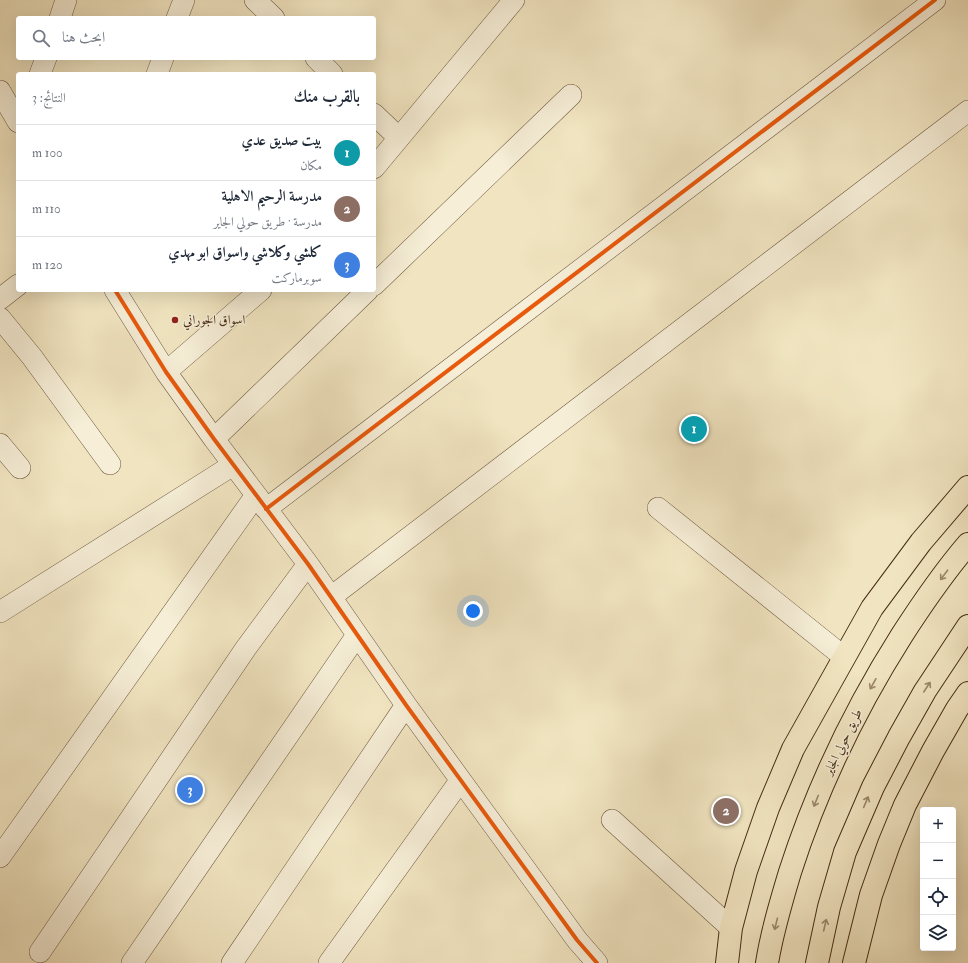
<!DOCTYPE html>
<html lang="ar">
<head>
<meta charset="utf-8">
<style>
  :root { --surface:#fff; --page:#f6f6f7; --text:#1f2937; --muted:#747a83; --line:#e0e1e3; --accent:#2563eb }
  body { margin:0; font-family:"IM FELL Double Pica",Amiri,serif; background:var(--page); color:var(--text); direction:rtl }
  .controls { position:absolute; right:12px; bottom:12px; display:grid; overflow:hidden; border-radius:4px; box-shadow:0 4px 16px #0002 }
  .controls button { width:36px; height:36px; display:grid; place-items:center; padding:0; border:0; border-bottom:1px solid var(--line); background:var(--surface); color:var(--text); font:20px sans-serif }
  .you { position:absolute; left:473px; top:611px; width:14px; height:14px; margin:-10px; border:3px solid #fff; border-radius:50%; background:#1a73e8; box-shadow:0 0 0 6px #1a73e833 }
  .badge { display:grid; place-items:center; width:26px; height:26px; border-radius:50%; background:var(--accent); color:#fff; font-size:13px; font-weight:700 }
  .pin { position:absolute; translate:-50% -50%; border:2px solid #fff; box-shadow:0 1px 4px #0006 }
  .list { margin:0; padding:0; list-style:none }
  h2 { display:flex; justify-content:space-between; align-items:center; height:52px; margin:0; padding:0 16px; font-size:17px }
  h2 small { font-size:13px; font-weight:400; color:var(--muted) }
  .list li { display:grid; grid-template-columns:26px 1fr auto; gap:12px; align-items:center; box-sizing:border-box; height:56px; padding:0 16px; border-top:1px solid var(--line) }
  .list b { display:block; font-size:15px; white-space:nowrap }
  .list p { margin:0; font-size:13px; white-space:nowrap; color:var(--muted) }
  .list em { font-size:13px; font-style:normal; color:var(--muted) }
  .icon { flex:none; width:22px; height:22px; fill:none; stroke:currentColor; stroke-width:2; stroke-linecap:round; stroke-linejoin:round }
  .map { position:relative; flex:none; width:968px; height:963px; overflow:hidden; direction:ltr }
  .search { position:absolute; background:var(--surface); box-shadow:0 4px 16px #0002; left:16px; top:16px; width:360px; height:44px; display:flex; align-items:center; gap:10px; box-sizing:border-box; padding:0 14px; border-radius:4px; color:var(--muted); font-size:15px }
  .panel { position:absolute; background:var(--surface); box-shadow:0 4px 16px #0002; left:16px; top:72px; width:360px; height:220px; border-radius:4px; direction:rtl }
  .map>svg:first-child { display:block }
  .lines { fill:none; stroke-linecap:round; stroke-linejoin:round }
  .minor-casing { stroke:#705a40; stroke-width:22 }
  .major-casing { stroke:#452c15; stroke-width:24 }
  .highway-casing { stroke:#452c15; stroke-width:24 }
  .minor { stroke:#f6eed7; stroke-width:21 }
  .major { stroke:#f1e5c1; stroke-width:22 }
  .highway { stroke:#f1e5c1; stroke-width:22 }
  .cycleway-casing { stroke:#f6eed7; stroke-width:6 }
  .cycleway { stroke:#e8590c; stroke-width:4 }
  .oneway { stroke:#9b886b }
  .poi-dot { fill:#8f2418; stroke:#f6eed7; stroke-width:1.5 }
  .labels { text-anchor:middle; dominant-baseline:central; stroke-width:3; stroke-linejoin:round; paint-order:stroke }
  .poi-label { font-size:13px; fill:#452c15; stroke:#f6eed7; text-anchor:start }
  .street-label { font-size:13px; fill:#452c15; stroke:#f6eed7 }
</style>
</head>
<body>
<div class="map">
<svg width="968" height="963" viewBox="0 0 968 963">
  <rect width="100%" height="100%" fill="#f1e5c1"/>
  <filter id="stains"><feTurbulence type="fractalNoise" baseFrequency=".005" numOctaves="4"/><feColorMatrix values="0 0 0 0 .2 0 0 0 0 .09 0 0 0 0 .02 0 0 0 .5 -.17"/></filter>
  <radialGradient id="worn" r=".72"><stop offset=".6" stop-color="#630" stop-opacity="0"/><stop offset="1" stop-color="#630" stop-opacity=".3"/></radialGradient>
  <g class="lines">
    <g class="minor-casing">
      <path id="minor" d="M255,0l19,18
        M60,18l6,-18
        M177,18l7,-18
        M316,58l16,16
        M40,74l6,-16
        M157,74l6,-16
        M0,91l18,31
        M374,114l25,24
        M374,168l140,-168
        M374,285l197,-190
        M115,290l51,82 48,67 94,125 98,141 171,235 20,23
        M0,299l18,-14
        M0,318l32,39 78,107
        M166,372l95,-82
        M214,439l154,-149
        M0,444l20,24
        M658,508l186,149
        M266,509l669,-509
        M331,597l637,-486
        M0,612l233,-147
        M612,820l119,108
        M0,857l256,-362
        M40,952l206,-304 62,-84
        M132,963l225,-328
        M232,963l174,-258
        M329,963l131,-182"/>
    </g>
    <g class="major-casing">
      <path id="major" d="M727,963l4,-35 15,-57 22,-63 25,-59 79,-141 49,-66 47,-55
        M854,963l17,-68 18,-51 16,-39 28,-54 24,-42 11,-16"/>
    </g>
    <g class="highway-casing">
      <path id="highway" d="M767,963c5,-31 14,-61 23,-91 27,-84 65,-163 112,-237 20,-31 42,-63 66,-91
        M817,963l12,-56 16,-55 28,-65 26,-50 26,-46 43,-65"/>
    </g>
    <use href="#minor" class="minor"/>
    <use href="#major" class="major"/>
    <use href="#highway" class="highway"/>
    <g class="cycleway-casing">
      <path id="cycleway" d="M115,290l51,82 48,67 94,125 98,141 171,235 20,23
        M266,509l669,-509"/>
    </g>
    <use href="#cycleway" class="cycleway"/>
  </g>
  <defs><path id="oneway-shaft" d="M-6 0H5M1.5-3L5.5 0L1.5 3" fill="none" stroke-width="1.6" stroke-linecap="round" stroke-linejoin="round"/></defs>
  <g class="oneway">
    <use href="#oneway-shaft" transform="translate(944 575) rotate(127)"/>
    <use href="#oneway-shaft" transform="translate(873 684) rotate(119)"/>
    <use href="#oneway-shaft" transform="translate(927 687) rotate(-57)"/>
    <use href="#oneway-shaft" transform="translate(816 801) rotate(112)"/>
    <use href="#oneway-shaft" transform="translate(866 802) rotate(-67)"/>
    <use href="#oneway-shaft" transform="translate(776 924) rotate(104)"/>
    <use href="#oneway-shaft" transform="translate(825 925) rotate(-77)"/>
  </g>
  <circle class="poi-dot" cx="175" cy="320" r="4"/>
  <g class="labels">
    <g class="poi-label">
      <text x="183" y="320">اسواق الجوراني</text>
    </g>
    <g class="street-label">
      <text transform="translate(843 742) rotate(-64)">طريق حولي الجاير</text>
    </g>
  </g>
  <rect width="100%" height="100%" filter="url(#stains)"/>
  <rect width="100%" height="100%" fill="url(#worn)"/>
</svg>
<div class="controls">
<button>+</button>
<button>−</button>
<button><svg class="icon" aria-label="locate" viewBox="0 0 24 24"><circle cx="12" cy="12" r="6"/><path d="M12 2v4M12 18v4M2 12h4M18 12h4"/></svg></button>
<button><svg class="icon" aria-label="layers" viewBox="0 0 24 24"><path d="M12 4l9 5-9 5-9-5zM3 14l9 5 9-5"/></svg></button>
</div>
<div class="you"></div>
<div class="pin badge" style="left:694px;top:429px;background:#0f9aa8">1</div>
<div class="pin badge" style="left:726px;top:811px;background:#8d6e63">2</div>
<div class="pin badge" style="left:190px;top:790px;background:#3f7fe0">3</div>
<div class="search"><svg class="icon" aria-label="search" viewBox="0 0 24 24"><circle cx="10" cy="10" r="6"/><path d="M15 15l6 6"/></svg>ابحث هنا</div>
<section class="panel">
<h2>بالقرب منك<small>النتائج: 3</small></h2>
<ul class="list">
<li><span class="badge" style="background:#0f9aa8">1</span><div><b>بيت صديق عدي</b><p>مكان</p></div><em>100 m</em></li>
<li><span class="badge" style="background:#8d6e63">2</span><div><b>مدرسة الرحيم الاهلية</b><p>مدرسة · طريق حولي الجاير</p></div><em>110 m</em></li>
<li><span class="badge" style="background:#3f7fe0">3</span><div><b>كلشي وكلاشي واسواق ابو مهدي</b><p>سوبرماركت</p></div><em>120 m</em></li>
</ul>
</section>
</div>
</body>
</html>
